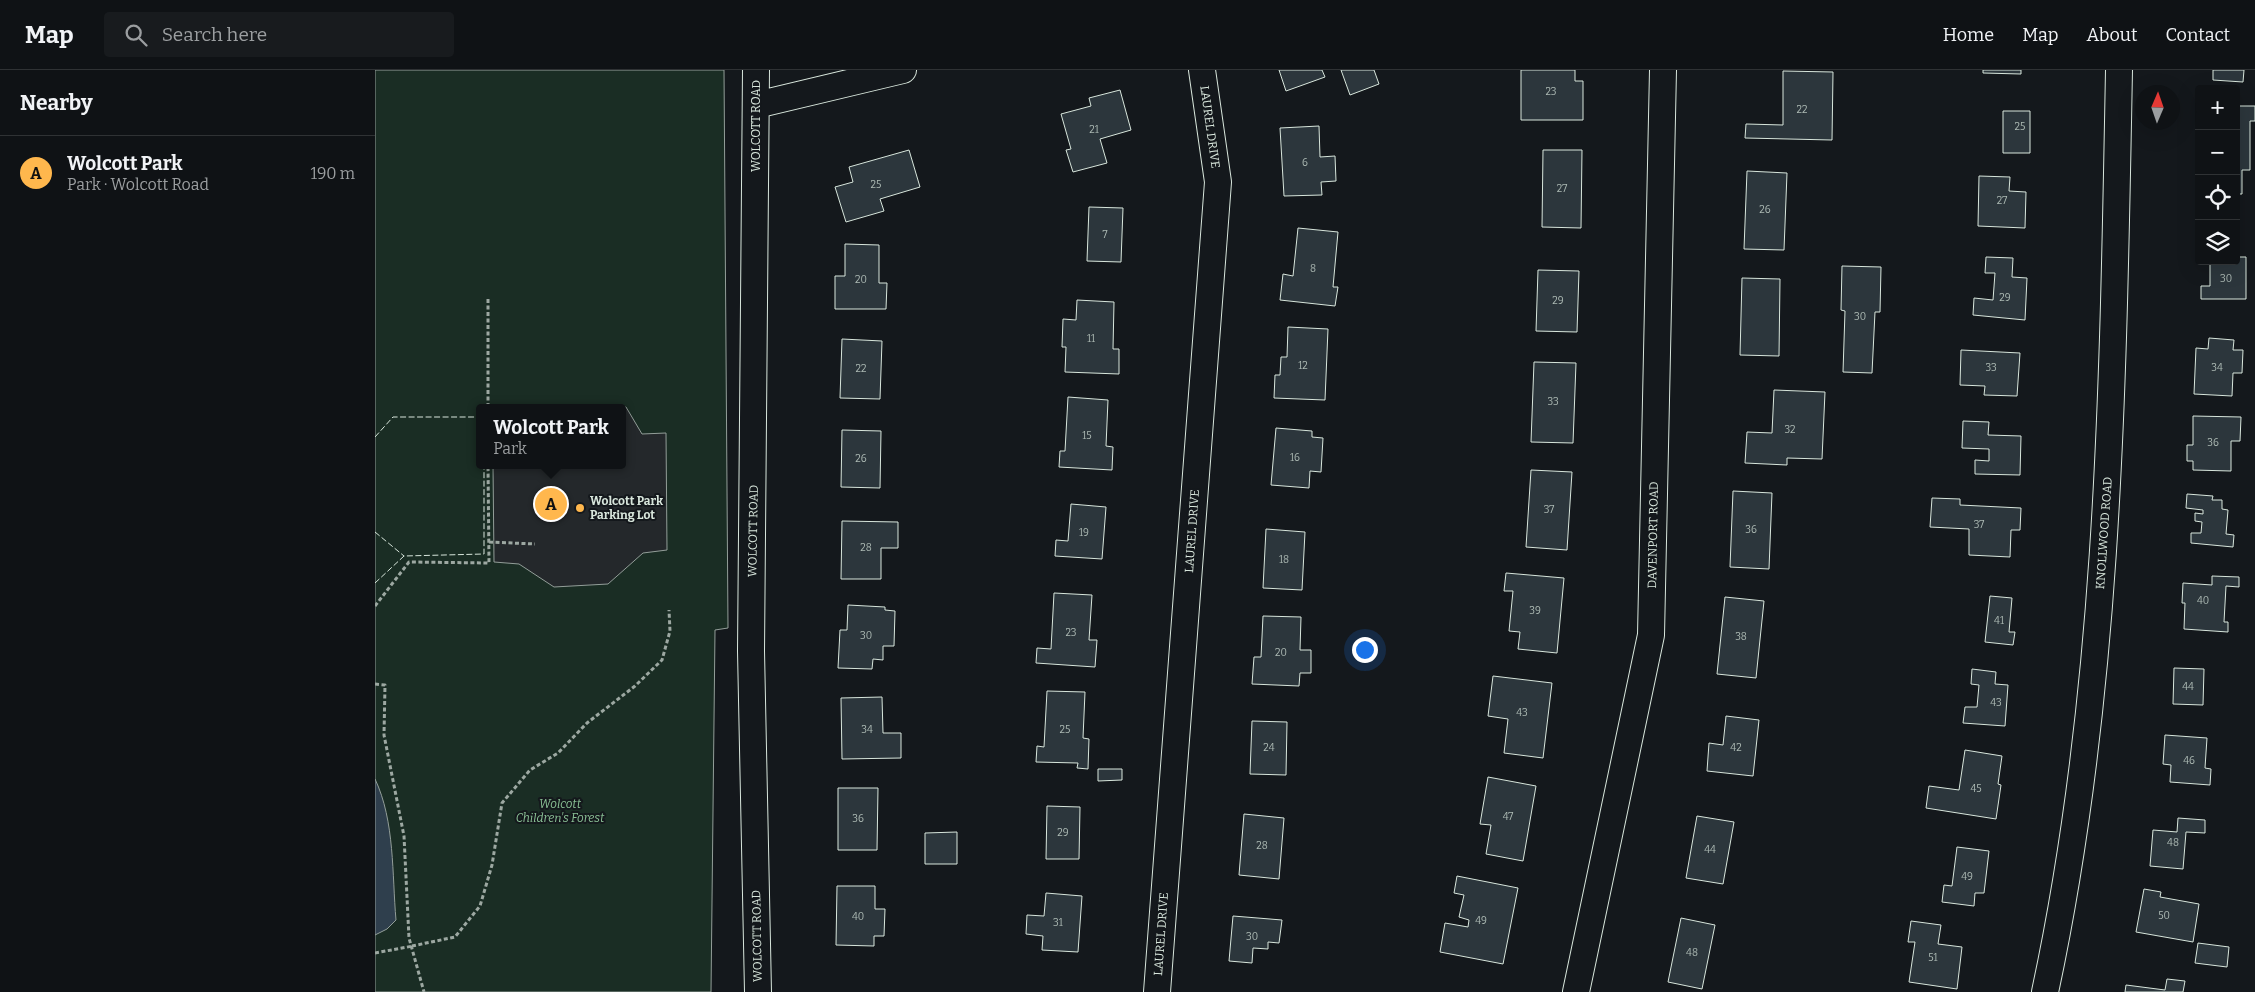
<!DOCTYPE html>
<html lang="en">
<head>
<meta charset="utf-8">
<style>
  :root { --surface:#0f1215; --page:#181b1e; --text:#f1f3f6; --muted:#9b9ea0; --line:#2f3234; --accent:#ffb74d }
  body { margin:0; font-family:Bitter,serif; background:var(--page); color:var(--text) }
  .controls { position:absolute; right:15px; top:15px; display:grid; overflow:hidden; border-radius:5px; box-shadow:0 5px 20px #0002 }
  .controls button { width:45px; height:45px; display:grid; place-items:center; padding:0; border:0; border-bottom:1px solid var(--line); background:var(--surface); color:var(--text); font:25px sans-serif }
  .compass { position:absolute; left:1760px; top:15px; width:45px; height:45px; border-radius:50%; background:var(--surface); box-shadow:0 5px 20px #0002; rotate:2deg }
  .you { position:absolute; left:989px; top:579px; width:18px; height:18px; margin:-12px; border:4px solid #fff; border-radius:50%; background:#1a73e8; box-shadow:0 0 0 8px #1a73e833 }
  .badge { display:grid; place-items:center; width:32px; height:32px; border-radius:50%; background:var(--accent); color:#111; font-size:16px; font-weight:700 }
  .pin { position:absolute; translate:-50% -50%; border:2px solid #fff; box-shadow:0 1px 5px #0006 }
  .popup { position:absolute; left:101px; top:334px; width:150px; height:65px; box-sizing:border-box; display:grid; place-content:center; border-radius:5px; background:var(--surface); filter:drop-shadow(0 1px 4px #0005); font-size:16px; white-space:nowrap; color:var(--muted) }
  .popup b { font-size:19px; color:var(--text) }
  .popup::after { content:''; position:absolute; left:50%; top:100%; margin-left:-10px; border:10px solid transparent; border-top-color:var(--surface) }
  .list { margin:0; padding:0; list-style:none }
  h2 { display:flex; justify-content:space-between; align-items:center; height:65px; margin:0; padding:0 20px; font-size:21px }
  h2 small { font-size:16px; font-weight:400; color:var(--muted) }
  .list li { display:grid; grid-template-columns:32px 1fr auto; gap:15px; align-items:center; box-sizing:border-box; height:75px; padding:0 20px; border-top:1px solid var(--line) }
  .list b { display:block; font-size:19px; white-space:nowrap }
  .list p { margin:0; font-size:16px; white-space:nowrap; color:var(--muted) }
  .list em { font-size:16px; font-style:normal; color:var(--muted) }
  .icon { flex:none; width:28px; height:28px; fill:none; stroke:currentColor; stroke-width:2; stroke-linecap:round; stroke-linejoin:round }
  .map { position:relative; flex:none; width:1880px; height:922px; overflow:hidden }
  header { display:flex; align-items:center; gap:30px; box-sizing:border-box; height:70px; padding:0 25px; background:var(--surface); border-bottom:1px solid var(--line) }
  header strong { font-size:24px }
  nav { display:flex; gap:28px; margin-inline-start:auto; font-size:18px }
  .search { width:350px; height:45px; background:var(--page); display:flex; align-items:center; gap:12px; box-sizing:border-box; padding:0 18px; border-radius:5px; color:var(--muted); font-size:19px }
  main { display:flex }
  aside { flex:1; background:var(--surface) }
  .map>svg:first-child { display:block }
  .green { fill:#1a2d24; stroke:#939e99; fill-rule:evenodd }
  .parking { fill:#24282b; stroke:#939e99 }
  .water { fill:#2f3f4d; stroke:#939e99 }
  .building { fill:#2c363c; stroke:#d8e6dc }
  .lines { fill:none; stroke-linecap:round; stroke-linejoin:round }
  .street-casing { stroke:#d8e6dc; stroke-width:28 }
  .path { stroke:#9da8a2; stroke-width:3; stroke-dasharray:4 2.5; stroke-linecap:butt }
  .street { stroke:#14181c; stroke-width:26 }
  .fence { stroke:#d8e6dc; stroke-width:1; stroke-dasharray:6 2.5; stroke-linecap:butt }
  .poi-dot { fill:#ffb74d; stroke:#14181c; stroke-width:2 }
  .labels { text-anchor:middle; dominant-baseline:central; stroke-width:4; stroke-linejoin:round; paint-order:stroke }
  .number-label { font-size:10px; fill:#adbab4 }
  .street-label { font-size:12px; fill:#d8e6dc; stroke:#14181c }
  .poi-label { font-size:12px; font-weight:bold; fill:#d8e6dc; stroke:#14181c; text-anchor:start }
  .park-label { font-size:12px; font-style:italic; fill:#8ac095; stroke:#14181c }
</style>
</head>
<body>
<header>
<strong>Map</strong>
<div class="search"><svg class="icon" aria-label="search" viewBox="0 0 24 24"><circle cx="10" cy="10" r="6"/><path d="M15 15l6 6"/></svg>Search here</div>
<nav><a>Home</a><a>Map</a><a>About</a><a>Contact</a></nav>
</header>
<main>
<aside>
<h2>Nearby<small></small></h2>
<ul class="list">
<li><span class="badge">A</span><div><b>Wolcott Park</b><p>Park · Wolcott Road</p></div><em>190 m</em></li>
</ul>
</aside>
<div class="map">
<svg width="1880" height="922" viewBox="0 0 1880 922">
  <rect width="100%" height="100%" fill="#14181c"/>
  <path class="green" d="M0,0h349l4,558 -13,2 -4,362h-336zM105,338h142v57h-142z"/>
  <path class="parking" d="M251,337l16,27 24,-1 1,117 -24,3 -35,31 -54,3 -35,-23 -25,-2 -1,-97h129v-57h-62z"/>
  <path class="water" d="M0,709c20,42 17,96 21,141l-9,9 -12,6z"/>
  <path class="building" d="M904,0h43l3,7 -39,14z
    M966,0h33l5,14 -29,11z
    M1146,0h54v11h8v39h-62z
    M1608,0h38v4l-38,-1z
    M1838,0h31l-1,12 -30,-2z
    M1408,1l50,1 -1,68 -87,-2 1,-14 37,1z
    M745,20l11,40 -31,9 7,24 -34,9 -7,-22 5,-1 -10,-35 30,-8 -2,-8z
    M1861,36h19v15h-5v49h-8v24h-6z
    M1628,41h27v42h-27z
    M944,56l1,31 15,-1 1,25 -15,1 1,13 -38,1 -4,-68z
    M534,80l11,37 -40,12 4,12 -38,11 -11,-35 18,-5 -4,-15z
    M1168,80h39l-1,78 -39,-1z
    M1372,101l40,2 -3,77 -40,-1z
    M1604,106l31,1 -1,14 17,1 -1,36 -47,-2z
    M714,137l34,1 -2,54 -34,-1z
    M923,158l40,4 -5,55h5l-3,19 -55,-6 3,-26 10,2z
    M470,174l34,1v38h8l-1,26h-51v-33h10z
    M1611,187l27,1 -1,19 15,1 -2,42 -52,-5 1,-17 19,2 2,-27h-10z
    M1861,187h10v42h-45v-13h9v-25h26z
    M1467,196l39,1 -1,45h-5l-3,61 -29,-1 2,-61 -4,-1z
    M1163,200l41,1 -2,61 -41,-1z
    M1367,208l38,1 -1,77 -39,-1z
    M702,230l37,2 -1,47h6v25l-54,-2 1,-25h-4l1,-28 13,1z
    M913,257l40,2 -3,71 -51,-2 1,-23h5l1,-18h6z
    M1834,268l25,2 -1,10h10l-1,23h-9l-1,23 -38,-2 2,-46 12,1z
    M467,269l40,2 -2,58 -40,-1z
    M1586,280l59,3 -3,43 -33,-1 1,-9 -25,-1z
    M1159,292l42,1 -3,80 -42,-1z
    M1399,320l51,2 -3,67 -35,-1v7l-42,-2 2,-31 25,1z
    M693,327l40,3 -2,46 7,1 -1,23 -53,-3 1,-16h5z
    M1818,346l48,1 -1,24h-9v30l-38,-1v-9h-6v-16h6z
    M1588,351l26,1 -1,13 33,1 -1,39 -45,-1v-14l14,1v-12l-27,-1z
    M901,358l36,3v6l11,1 -2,34 -11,-1 -1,17 -38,-3z
    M467,360l39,1 -1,57 -39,-1z
    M1156,400l41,2 -5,78 -41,-3z
    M1358,421l39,2 -3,76 -39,-2z
    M1812,424l26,2 -1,4h10v9l6,1 -2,24 8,1 -1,12 -42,-4v-10h10l1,-11 -7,-1v-8l8,1v-4l-17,-2z
    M1557,428l28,1v6l61,3 -1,22h-9l-1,27 -41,-2v-26l-39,-2z
    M696,434l35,3 -4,52 -47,-3 1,-16 12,1z
    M467,451l56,1v26h-17v31h-40z
    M891,459l39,3 -3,58 -39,-2z
    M1131,503l58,5 -7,75 -39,-4 2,-17 -11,-1 4,-40h-9z
    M1837,506l27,1v10l-13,-1 -2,36h4v10l-44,-3 1,-26h-3l1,-20 29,2z
    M679,523l38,2 -3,45h8l-2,27 -59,-4 1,-15 14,1z
    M1615,526l22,2 -3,34h6l-2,13 -28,-3z
    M1350,527l39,4 -8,77 -39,-4z
    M473,535l37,2v3l10,1 -1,35h-11v14l-10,-1 -1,10 -34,-1 2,-38h7z
    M888,546l38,1 -1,33h11v23h-11l-1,13 -47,-2 2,-27h7z
    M1799,598l30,1 -1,36 -30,-1z
    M1597,599l24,3 -1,12 13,1 -3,41 -42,-3 2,-16h12l2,-22 -8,-1z
    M1118,606l59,7 -9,75 -39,-5 4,-34 -20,-3z
    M672,621l38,1 -2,46 6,1 -1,30 -11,-1 1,-5 -42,-1 1,-16 7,1z
    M507,627l1,36h18v25l-59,1 -1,-61z
    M1351,646l33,4 -6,56 -46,-5 2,-28 14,2z
    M877,651l35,1 -1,53 -36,-1z
    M1790,665l42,3 -2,30 6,1 -1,16 -40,-3 1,-17 -8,-1z
    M1590,680l37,6 -4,28 3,1 -5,34 -70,-11 3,-22 30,4z
    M723,699h24v11l-24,1z
    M1113,707l48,9 -13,75 -37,-7 5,-29 -11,-1z
    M463,718h40l-1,62h-39z
    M672,736l33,1 -1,52h-33z
    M869,744l40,4 -5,61 -40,-4z
    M1322,746l37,6 -11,62 -37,-6z
    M1803,748l27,2v13l-19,-1 -3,37 -33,-3 3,-36 24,2z
    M582,762v32h-32v-31z
    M1582,777l32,4 -5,42h-9l-1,13 -32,-4 2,-17 8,1z
    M1082,806l61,12 -15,76 -63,-12 5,-29 23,4 1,-7 -10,-3 5,-22 -10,-2z
    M462,816h38v23h10l-1,27h-10v10l-38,-1z
    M1769,819l17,3 -1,5 39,7 -6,38 -57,-10z
    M671,823l36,3 -4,56 -36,-2 1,-14 -17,-2 1,-19 17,1z
    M858,846l49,4 -3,23 -11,-1v7l-15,-1 -1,15 -23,-2z
    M1306,848l34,7 -13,64 -34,-7z
    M1536,851l30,4 -3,19 24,3 -5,42 -48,-7 6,-40h-7z
    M1823,873l31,4 -2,20 -32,-4z
    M1792,909l18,2 -2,11h-58l1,-7 39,5z"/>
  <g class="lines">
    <g class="street-casing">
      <path id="street" d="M381,0l-5,581 7,341
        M381,35l147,-35
        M782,922l61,-810 -16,-112
        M1201,922l75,-357 12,-565
        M1670,922c65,-303 68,-613 74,-922"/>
    </g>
    <path class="path" d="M113,229v109
      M114,472l46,2
      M0,536l34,-44 80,1 -1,-98
      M0,614l10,1 -1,50 20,101 5,102 15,54
      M37,876l43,-9 25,-31 12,-41 10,-62 28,-33 28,-17 29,-30 48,-37 27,-26 8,-29 -1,-21
      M0,883l38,-7"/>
    <use href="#street" class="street"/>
    <path class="fence" d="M0,367l18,-20h87
      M0,462l29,24
      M0,513l29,-27 80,-2v-89"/>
  </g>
  <circle class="poi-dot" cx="205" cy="438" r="5"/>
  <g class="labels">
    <g class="number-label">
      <text x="1176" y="22">23</text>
      <text x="1427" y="40">22</text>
      <text x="1645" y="57">25</text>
      <text x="719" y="60">21</text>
      <text x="930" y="93">6</text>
      <text x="501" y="115">25</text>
      <text x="1187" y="119">27</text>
      <text x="1627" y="131">27</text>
      <text x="1390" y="140">26</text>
      <text x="730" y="165">7</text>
      <text x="938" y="199">8</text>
      <text x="1851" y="209">30</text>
      <text x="486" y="210">20</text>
      <text x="1630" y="228">29</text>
      <text x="1183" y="231">29</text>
      <text x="1485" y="247">30</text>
      <text x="716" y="269">11</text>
      <text x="928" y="296">12</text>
      <text x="1616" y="298">33</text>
      <text x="1842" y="298">34</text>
      <text x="486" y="299">22</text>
      <text x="1178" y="332">33</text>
      <text x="1415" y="360">32</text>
      <text x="712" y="366">15</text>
      <text x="1838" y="373">36</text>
      <text x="920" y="388">16</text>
      <text x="486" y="389">26</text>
      <text x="1174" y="440">37</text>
      <text x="1604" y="455">37</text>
      <text x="1376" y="460">36</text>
      <text x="709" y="463">19</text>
      <text x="491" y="478">28</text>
      <text x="909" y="490">18</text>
      <text x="1828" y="531">40</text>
      <text x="1160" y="541">39</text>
      <text x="1624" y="551">41</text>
      <text x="696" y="563">23</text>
      <text x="491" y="566">30</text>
      <text x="1366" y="567">38</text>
      <text x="906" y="583">20</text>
      <text x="1813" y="617">44</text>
      <text x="1621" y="633">43</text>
      <text x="1147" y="643">43</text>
      <text x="492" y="660">34</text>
      <text x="690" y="660">25</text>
      <text x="894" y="678">24</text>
      <text x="1361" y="678">42</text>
      <text x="1814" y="691">46</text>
      <text x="1601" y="719">45</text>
      <text x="1133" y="747">47</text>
      <text x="483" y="749">36</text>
      <text x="688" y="763">29</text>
      <text x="1798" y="773">48</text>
      <text x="887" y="776">28</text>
      <text x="1335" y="780">44</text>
      <text x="1592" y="807">49</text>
      <text x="1789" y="846">50</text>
      <text x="483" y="847">40</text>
      <text x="1106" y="851">49</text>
      <text x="683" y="853">31</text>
      <text x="877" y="867">30</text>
      <text x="1317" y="883">48</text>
      <text x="1558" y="888">51</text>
    </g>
    <g class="street-label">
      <text transform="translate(381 56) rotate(-90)">WOLCOTT ROAD</text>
      <text transform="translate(835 57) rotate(82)">LAUREL DRIVE</text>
      <text transform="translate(378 461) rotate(-89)">WOLCOTT ROAD</text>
      <text transform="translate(817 461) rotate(-86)">LAUREL DRIVE</text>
      <text transform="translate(1729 463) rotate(-86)">KNOLLWOOD ROAD</text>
      <text transform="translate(1278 465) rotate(-89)">DAVENPORT ROAD</text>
      <text transform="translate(786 864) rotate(-86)">LAUREL DRIVE</text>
      <text transform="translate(382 866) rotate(-91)">WOLCOTT ROAD</text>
    </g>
    <g class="poi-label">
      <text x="215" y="431">Wolcott Park<tspan x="215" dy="14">Parking Lot</tspan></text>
    </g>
    <g class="park-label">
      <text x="185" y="734">Wolcott<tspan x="185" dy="14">Children's Forest</tspan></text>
    </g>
  </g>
</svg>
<div class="controls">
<button>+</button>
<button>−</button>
<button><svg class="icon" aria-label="locate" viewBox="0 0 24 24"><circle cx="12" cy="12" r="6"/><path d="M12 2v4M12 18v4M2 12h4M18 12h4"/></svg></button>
<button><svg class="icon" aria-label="layers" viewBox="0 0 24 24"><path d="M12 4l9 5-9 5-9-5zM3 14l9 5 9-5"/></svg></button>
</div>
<svg class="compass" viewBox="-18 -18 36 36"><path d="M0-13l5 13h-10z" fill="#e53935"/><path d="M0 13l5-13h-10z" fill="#9b9ea0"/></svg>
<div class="you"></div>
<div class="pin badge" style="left:176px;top:434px">A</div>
<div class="popup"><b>Wolcott Park</b>Park</div>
</div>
</main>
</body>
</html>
